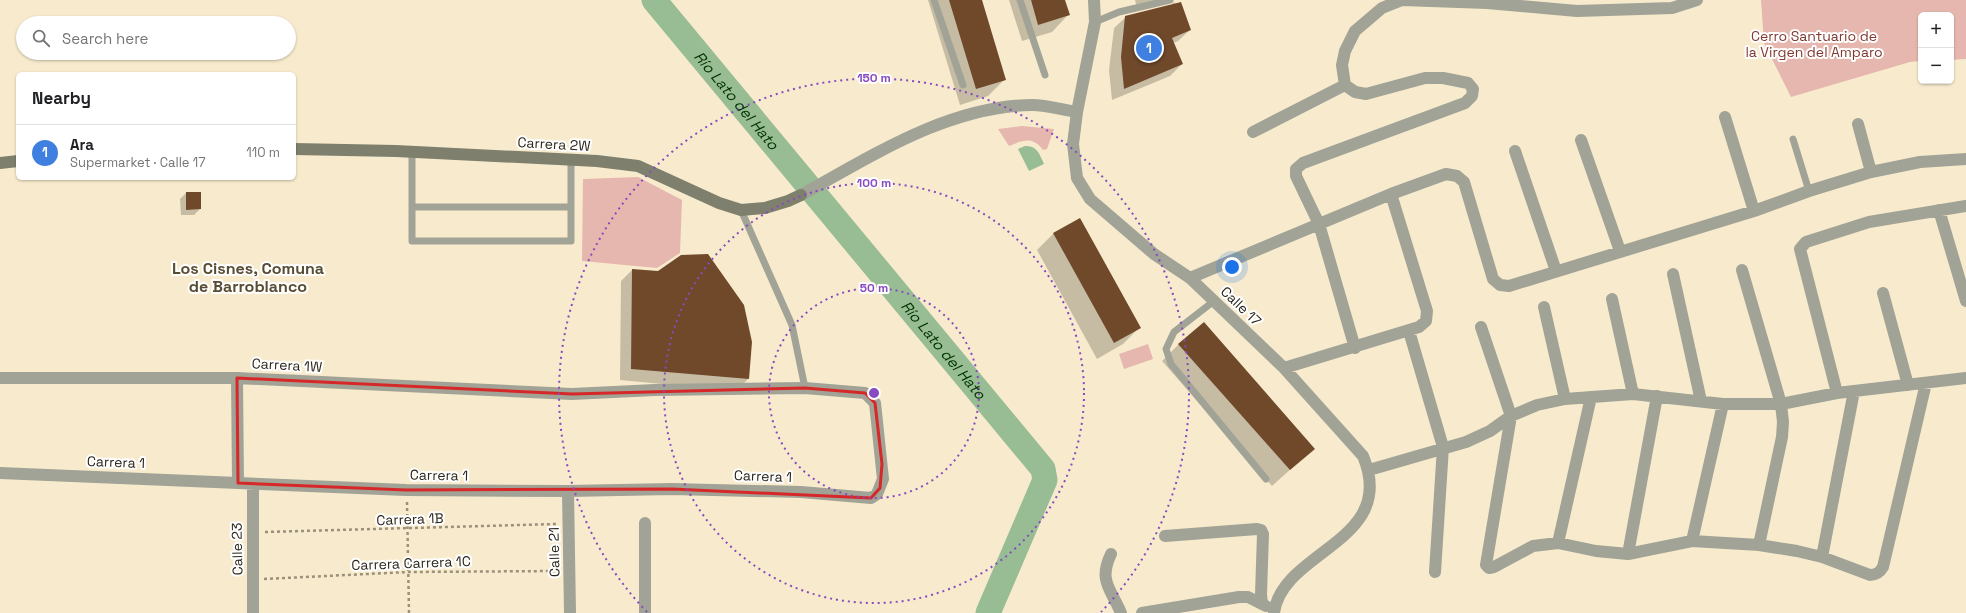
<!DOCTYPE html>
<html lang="en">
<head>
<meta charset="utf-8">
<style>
  :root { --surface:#fff; --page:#f2f2f2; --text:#202124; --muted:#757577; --line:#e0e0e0; --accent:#884abf }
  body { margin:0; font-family:"Space Grotesk",sans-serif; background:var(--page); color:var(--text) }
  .controls { position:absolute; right:12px; top:12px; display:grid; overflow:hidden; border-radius:6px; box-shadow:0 1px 3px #0004 }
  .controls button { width:36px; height:36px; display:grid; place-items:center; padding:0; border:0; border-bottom:1px solid var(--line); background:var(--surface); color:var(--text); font:20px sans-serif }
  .you { position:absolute; left:1232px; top:267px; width:14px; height:14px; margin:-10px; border:3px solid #fff; border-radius:50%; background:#1a73e8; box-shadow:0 0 0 6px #1a73e833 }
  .badge { display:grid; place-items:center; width:26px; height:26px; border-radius:50%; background:var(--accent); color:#fff; font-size:13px; font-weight:700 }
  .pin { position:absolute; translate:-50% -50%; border:2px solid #fff; box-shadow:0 1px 4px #0006 }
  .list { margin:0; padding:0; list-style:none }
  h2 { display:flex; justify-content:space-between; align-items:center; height:52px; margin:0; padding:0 16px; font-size:17px }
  h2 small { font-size:13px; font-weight:400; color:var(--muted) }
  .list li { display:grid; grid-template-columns:26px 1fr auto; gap:12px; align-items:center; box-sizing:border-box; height:56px; padding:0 16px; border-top:1px solid var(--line) }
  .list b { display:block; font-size:15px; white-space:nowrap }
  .list p { margin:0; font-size:13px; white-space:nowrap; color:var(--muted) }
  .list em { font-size:13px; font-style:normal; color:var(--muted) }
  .icon { flex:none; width:22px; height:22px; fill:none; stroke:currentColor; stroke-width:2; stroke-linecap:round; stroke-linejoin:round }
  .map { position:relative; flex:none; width:1966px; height:613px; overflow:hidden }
  .search { position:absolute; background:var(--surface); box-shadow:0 1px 3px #0004; left:16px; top:16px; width:280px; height:44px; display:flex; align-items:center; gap:10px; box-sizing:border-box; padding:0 14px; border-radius:22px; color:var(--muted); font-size:15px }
  .panel { position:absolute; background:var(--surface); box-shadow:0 1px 3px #0004; left:16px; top:72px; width:280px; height:108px; border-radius:6px }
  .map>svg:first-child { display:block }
  .green { fill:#e6b7af }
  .water { fill:#98bc93 }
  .shadow { fill:#0003 }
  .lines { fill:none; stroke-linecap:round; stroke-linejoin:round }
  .river { stroke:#98bc93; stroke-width:25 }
  .building { fill:#70492b }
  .path { stroke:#9a917b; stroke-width:2.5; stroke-dasharray:3 3; stroke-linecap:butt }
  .lane { stroke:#a1a396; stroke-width:7 }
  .street { stroke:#a1a396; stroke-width:12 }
  .secondary { stroke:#7e806d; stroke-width:12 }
  .marked { fill:none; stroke:#d62828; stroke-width:3; stroke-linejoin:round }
  .ring { fill:none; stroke:#884abf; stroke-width:2; stroke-dasharray:2 4 }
  .labels { text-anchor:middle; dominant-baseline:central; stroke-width:4; stroke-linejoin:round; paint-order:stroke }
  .park-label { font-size:14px; fill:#803930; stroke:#fff }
  .street-label { font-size:14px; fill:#2c271b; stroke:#fff }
  .water-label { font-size:15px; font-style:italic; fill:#003500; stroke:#fff }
  .quarter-label { font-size:16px; font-weight:bold; fill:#584c33; stroke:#fff }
  .centre { fill:#884abf; stroke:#fff; stroke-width:2 }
  .ring-label { font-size:12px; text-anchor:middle; font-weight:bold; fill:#884abf; stroke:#fff; stroke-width:4; stroke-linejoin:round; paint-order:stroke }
</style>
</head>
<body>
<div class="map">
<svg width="1966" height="613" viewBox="0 0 1966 613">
  <rect width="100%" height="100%" fill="#f8ebcd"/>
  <path class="green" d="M1761,0h205v59l-15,1v-45h-30v46l-11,1 -119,35 -27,-54z
    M1022,126l32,3 -7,20 -4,1c-10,-14 -20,-10 -34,-4l-11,-17z
    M638,177l44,23 -2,53 -23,15 -75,-7 1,-82z
    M1148,344l5,15 -29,10 -5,-15z"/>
  <path class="water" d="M1025,146c12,-1 15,9 19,18l-15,7 -11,-22z"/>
  <path class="shadow" d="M928,0h53l24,79 -17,17 -28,9z
    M1009,0h55l4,15 -16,17 -30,9z
    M1135,0h35l-33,8z
    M1174,2l16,28 -12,11 -5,2 9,21 -12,12 -58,24 -3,-30 5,-42 12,-11 45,-11z
    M186,193h14v16l-6,6h-13l-1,-16z
    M1080,219l60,108 -17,17 -26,15 -60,-109 16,-16z
    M632,270l116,109 -12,12 -116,-11 1,-99z
    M1179,344l134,105 -41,37 -110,-125z"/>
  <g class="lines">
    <path class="river" id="s1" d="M654,0l389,469 2,11 -57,133"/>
  </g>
  <path class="building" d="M949,0h33l24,80 -30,9z
    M1031,0h34l5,15 -32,10z
    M1181,2l10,28 -19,8 11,26 -59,25 -3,-32 4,-41z
    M186,192h15v17l-15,1z
    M1080,218l61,110 -27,15 -61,-110z
    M708,254l36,51 8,37 -3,37 -118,-10 1,-100 26,2 23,-16z
    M1204,322l111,127 -25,21 -112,-126z"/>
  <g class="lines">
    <path class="path" d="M407,502l2,111
      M265,532l291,-8
      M264,579l144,-7 149,-1"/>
    <path class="lane" d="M934,0l29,85
      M1020,0l25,75
      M1095,22l24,-10 51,-12
      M1793,139l16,52
      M412,152v89h159v-80
      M412,207h159
      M741,210l51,115 13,63
      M1214,301l-40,31 -8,17 5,15 95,115"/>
    <path class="street" d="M1094,0l1,22 -18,90 -4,32 4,34 13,21 64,55 36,24 94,90 79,88c36,86 -81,94 -89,157
      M1725,117l29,94
      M1858,124l13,48
      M1253,132l92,-47
      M1581,140l39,111
      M1515,151l41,120
      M801,195c71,-39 147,-89 231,-90 15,0 31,5 45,7
      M1939,210l27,91
      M1742,270l39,134 2,18 -1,15 -23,108
      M1673,274l28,127
      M1190,278l201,-84 55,-20 11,2 7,6 29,97 7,6 9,1 245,-75 55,-20 62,-19 49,-10 46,-3
      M1883,293l25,92
      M1612,299l21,95
      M1544,307l21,92
      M1481,327l30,89 -25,149 3,3 5,-1 39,-21 25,-3 38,8 32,3 64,-13 67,4 38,6 25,6 48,18c7,0 10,-3 13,-8l43,-184
      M1409,331l34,116 -8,125
      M1355,348l-36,-124 -23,-48v-7l7,-6 162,-60 7,-7 1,-7 -5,-6 -25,-5h-18l-59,16 -11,-2 -10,-7 -3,-20 3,-14 10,-20 27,-23 20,-8 85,3 90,8 95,-3 25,-8
      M1284,368l135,-41 7,-6 1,-10 -36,-117
      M0,378h237l335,16 83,-4 150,-2 60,5 10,10 8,76 -6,15 -6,4 -70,-6 -129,-3 -104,2 -162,-1 -406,-17
      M237,378l1,105
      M1837,393l-37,-144 6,-7 63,-20 97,-16
      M1369,470l97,-28 24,-11 21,-15 26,-11 28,-6 68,-5 90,10h58l56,-11 129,-15
      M253,484v129
      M568,491l2,122
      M645,523v90
      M1165,536l92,-7 4,1 2,4 -2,60 1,10
      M1692,541l31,-137
      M1558,543l33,-146
      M1111,554c-13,27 0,35 10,59
      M1628,554l29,-158
      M1822,557l32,-166
      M1142,613l97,-16h9l18,9"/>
    <path class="secondary" d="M294,149l102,2 201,10 41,5 81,37 22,7 24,-2 23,-7 13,-6
      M0,163l18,-2"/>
  </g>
  <path class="marked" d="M237,378l335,16 233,-6 60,5 10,10 7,61 -2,24 -9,10 -199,-9 -266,1 -168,-7z"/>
  <g class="ring">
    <circle cx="874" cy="393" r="105"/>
    <circle cx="874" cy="393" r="210"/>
    <path d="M647 612A315 315 0 1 1 1101 612"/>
  </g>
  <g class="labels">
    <g class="park-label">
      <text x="1814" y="36">Cerro Santuario de<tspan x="1814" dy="16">la Virgen del Amparo</tspan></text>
    </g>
    <g class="street-label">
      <text transform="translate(554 144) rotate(3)">Carrera 2W</text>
      <text transform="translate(1241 306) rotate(44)">Calle 17</text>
      <text transform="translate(287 365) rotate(3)">Carrera 1W</text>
      <text transform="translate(116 462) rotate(2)">Carrera 1</text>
      <text transform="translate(439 475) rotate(1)">Carrera 1</text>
      <text transform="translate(763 476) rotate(2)">Carrera 1</text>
      <text transform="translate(410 519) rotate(-2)">Carrera 1B</text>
      <text transform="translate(237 549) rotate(-91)">Calle 23</text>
      <text transform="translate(554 552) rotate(-91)">Calle 21</text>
      <text transform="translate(411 563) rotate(-2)">Carrera Carrera 1C</text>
    </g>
    <g class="water-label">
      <text stroke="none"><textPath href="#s1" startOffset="130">Río Lato del Hato</textPath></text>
      <text stroke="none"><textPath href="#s1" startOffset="454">Río Lato del Hato</textPath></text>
    </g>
    <g class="quarter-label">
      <text x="248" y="268">Los Cisnes, Comuna<tspan x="248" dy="18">de Barroblanco</tspan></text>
    </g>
  </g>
  <circle cx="874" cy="393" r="6" class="centre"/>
  <g class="ring-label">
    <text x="874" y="82">150 m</text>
    <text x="874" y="187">100 m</text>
    <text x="874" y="292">50 m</text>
  </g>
</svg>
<div class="controls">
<button>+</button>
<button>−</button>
</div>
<div class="you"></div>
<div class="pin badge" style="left:1149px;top:48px;background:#3f7fe0">1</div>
<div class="search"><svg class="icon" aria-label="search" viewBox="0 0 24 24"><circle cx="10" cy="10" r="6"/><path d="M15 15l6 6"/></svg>Search here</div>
<section class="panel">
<h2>Nearby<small></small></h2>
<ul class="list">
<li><span class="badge" style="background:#3f7fe0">1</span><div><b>Ara</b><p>Supermarket · Calle 17</p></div><em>110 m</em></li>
</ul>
</section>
</div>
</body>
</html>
